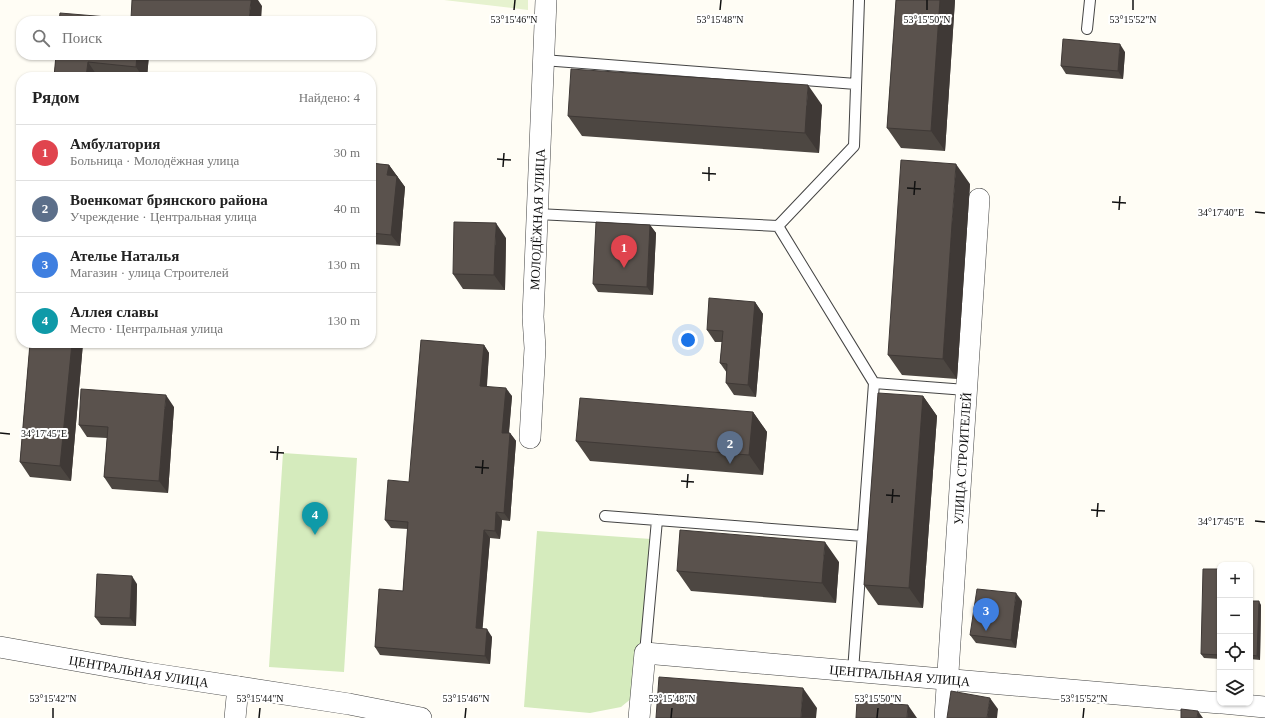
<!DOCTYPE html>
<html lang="ru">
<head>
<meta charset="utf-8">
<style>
  :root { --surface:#fff; --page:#f6f6f6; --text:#222; --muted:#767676; --line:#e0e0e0; --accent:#c4262e }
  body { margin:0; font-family:"Times New Roman",serif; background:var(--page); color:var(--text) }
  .controls { position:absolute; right:12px; bottom:12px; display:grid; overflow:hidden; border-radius:8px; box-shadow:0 1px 3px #0004 }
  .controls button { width:36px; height:36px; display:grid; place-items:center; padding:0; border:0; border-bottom:1px solid var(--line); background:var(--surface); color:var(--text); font:20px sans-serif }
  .you { position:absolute; left:688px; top:340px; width:14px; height:14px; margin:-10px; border:3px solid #fff; border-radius:50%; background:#1a73e8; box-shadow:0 0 0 6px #1a73e833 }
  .badge { display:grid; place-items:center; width:26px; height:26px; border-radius:50%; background:var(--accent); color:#fff; font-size:13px; font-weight:700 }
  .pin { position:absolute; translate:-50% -33px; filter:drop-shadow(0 1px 2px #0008) }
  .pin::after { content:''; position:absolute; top:21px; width:14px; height:12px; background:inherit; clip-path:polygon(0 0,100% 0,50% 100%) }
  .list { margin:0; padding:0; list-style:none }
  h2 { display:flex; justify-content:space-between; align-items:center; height:52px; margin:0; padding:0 16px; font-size:17px }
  h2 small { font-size:13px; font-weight:400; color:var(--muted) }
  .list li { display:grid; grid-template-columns:26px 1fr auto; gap:12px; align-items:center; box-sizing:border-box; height:56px; padding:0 16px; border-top:1px solid var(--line) }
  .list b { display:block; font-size:15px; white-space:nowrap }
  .list p { margin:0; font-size:13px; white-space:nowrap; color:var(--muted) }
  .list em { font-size:13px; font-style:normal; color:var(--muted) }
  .icon { flex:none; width:22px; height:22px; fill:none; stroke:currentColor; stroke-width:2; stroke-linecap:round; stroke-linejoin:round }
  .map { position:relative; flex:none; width:1265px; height:718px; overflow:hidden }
  .search { position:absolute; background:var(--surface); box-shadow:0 1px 3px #0004; left:16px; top:16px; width:360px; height:44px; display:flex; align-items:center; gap:10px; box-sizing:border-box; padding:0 14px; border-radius:16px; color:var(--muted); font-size:15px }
  .panel { position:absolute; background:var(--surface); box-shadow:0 1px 3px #0004; left:16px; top:72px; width:360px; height:276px; border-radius:16px }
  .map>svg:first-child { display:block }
  .green { fill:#d5ebbd }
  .pitch { fill:#e6f2cf }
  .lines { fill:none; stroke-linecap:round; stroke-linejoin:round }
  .service-casing { stroke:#444; stroke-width:12 }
  .minor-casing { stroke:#444; stroke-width:22 }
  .service { stroke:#fff; stroke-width:10 }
  .minor { stroke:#fff; stroke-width:21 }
  .wall { fill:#4d4742 }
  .shaded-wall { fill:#3f3936 }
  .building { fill:#5a524d; stroke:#3f3936 }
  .ticks { fill:none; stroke:#111; stroke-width:1.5 }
  .labels { text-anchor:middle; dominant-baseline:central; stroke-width:4; stroke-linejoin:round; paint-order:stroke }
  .street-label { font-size:13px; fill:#111; stroke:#fff }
  .ticks-label { font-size:10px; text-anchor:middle; fill:#111; stroke:#fff; stroke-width:4; stroke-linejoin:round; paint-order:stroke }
</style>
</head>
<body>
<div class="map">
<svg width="1265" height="718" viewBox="0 0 1265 718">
  <rect width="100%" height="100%" fill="#fffdf5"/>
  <path class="green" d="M283,453l74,5 -13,214 -75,-5z
    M537,531l114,8 -13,154 -17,14 -31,6 -66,-6z"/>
  <path class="pitch" d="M444,0h84v10z"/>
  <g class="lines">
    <g class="service-casing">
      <path id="service" d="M1087,29l3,-29
        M543,60l313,24
        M537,214l241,12 96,157 92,7
        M778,226l76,-80 5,-146
        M605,516l258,20
        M645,653l12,-133
        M853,671l21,-288"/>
    </g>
    <g class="minor-casing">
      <g id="minor">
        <path id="s1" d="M530,438l5,-90 -2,-31 13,-317"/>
        <path id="s2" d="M0,647l147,26 202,31 72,14"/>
        <path d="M1223,703l42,4"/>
        <path d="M235,718l3,-31"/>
        <path id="s3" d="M639,718l6,-65 575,50"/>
        <path id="s4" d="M945,718l34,-519"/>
      </g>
    </g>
    <use href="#service" class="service"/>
    <use href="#minor" class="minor"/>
  </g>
  <path class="wall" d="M896,0h59l-10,151 -44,-3 -14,-20z
    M1125,52l-2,27 -57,-5 -5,-8z
    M56,55h93l-2,22h-93z
    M822,105l-3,48 -237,-17 -14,-20z
    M371,163l18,2 16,22 -5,59 -29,-2z
    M970,184l-13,195 -55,-4 -14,-20z
    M650,225l6,8 -3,62 -55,-3 -5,-8z
    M506,238l-1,52 -42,-1 -10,-15z
    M755,302l8,12 -7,83 -22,-2 -8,-12 1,-10 -7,-10 2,-21h-7l-8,-12z
    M30,343h53l-12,138 -41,-4 -10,-15z
    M484,345l5,8 -2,33 25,10 -3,37h1l6,8 -6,80 -8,-1 -2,19 -10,-1 -8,91 10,8 -2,27 -110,-9 -5,-8 28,-56 5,-62 -17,-1 -6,-8 24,-38z
    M923,396l14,20 -14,192 -45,-3 -14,-20z
    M174,407l-6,86 -56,-4 -8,-12 3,-39 -20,-1 -8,-12z
    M753,412l14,20 -4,43 -173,-14 -14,-20z
    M839,562l-3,41 -145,-12 -14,-20z
    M1220,569v90l-16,-1 -3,-4z
    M137,584l-1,42 -35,-1 -6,-8z
    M1022,601l-6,47 -40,-5 -6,-8z
    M1250,601l11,4 -1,55 -10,-1z"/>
  <path class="shaded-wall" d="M251,0h7l4,6 -1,15h-12z
    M940,0h15l-10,151 -14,-20z
    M1120,44l5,8 -2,27 -5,-8z
    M137,55h12l-2,22h-4l-7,-10z
    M88,62l10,15h-12z
    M808,85l14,20 -3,48 -14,-20z
    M956,164l14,20 -13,195 -14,-20z
    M389,165l16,22 -5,59 -9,-11 -4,-60z
    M496,223l10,15 -1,52 -11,-15z
    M650,225l6,8 -3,62 -6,-8z
    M755,302l8,12 -7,83 -8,-12z
    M72,343h11l-12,138 -11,-15z
    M484,345l5,8 -3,41 -6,-8z
    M506,388l6,8 -4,45 -6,-8z
    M166,395l8,12 -6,86 -9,-12z
    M923,396l14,20 -14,192 -14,-20z
    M753,412l14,20 -4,43 -14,-20z
    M510,433l6,8 -6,80 -6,-8z
    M496,512l6,8 -2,19 -5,-8z
    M484,530l6,8 -8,98 -6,-8z
    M825,542l14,20 -3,41 -14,-20z
    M132,576l5,8 -1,42 -6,-8z
    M1016,593l6,8 -6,47 -5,-8z
    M1259,601l2,4 -1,55 -3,-4z
    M487,629l5,8 -2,27 -5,-8z
    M803,688l14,20 -1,10h-15z
    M990,698l8,11 -1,9h-10z
    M908,705l9,13h-10z
    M1198,711l5,7h-6z"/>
  <path class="building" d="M132,0h119l-2,21h-190l1,-8 71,6z
    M896,0h44l-9,131 -44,-3z
    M1063,39l57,5 -2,27 -57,-5z
    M56,55h81l-1,12 -48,-5 -2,15h-32z
    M571,69l237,16 -3,48 -237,-17z
    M901,160l55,4 -13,195 -55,-4z
    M371,163l18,2 -2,10 10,1 -6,59 -20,-2z
    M454,222l42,1 -2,52 -41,-1z
    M596,222l54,3 -3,62 -54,-3z
    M709,298l46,4 -7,83 -22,-2 1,-19 -7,-1 3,-32 -16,-1z
    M421,340l63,5 -4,41 26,2 -4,45h8l-6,80 -8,-1 -1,19 -11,-1 -8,98 11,1 -2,27 -110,-9 4,-58 24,2 5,-69 -23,-2 3,-40 21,2z
    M30,343h42l-12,123 -40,-4z
    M81,389l85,6 -7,86 -55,-4 4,-50 -29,-2z
    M878,393l45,3 -14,192 -45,-3z
    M580,398l173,14 -4,43 -173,-14z
    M680,530l145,12 -3,41 -145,-12z
    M1203,569h17v86l-19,-1z
    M97,574l35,2 -2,42 -35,-1z
    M977,589l39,4 -5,47 -41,-5z
    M1250,601h9l-2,55 -7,-1z
    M659,677l144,11 -2,30h-145z
    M951,691l39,7 -3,20h-40z
    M857,701l51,4 -1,13h-51z
    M1181,709l17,2 -1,7h-16z"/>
  <path class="ticks" d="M514,10l1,-10M720,10l1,-10M927,10v-10M1133,10v-10M497,159l14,1M503,167l1,-14M702,173l14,1M709,181v-14M907,188l14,1M914,195l1,-14M1112,202l14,1M1119,210l1,-14M1255,212l10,1M0,433l10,1M270,452l14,1M277,460l1,-14M475,467l14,1M482,474l1,-14M681,481l13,1M687,488l1,-14M886,495l14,1M892,503l1,-14M1091,510l14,1M1097,517l1,-14M1255,521l10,1M53,718v-10M259,718l1,-10M465,718l1,-10M671,718l1,-10M877,718l1,-10M1083,718l1,-10"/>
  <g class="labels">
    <g class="street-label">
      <text stroke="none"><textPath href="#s1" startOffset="219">МОЛОДЁЖНАЯ УЛИЦА</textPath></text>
      <text stroke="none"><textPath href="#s4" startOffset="260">УЛИЦА СТРОИТЕЛЕЙ</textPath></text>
      <text stroke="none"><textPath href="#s2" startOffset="141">ЦЕНТРАЛЬНАЯ УЛИЦА</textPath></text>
      <text stroke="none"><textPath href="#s3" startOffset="321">ЦЕНТРАЛЬНАЯ УЛИЦА</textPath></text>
    </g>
  </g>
  <g class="ticks-label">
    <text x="514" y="23">53°15'46"N</text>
    <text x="720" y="23">53°15'48"N</text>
    <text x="927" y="23">53°15'50"N</text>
    <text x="1133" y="23">53°15'52"N</text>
    <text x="1221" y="216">34°17'40"E</text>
    <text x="44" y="437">34°17'45"E</text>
    <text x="1221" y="525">34°17'45"E</text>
    <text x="53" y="702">53°15'42"N</text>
    <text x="260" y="702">53°15'44"N</text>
    <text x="466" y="702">53°15'46"N</text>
    <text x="672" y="702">53°15'48"N</text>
    <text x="878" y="702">53°15'50"N</text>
    <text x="1084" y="702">53°15'52"N</text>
  </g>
</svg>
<div class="controls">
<button>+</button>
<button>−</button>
<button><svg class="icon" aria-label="locate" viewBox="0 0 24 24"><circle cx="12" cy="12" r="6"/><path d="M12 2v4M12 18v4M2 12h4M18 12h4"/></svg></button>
<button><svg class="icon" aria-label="layers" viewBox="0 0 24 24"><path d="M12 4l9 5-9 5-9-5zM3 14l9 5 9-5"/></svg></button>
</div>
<div class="you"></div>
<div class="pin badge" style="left:624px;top:268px;background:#e0444e">1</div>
<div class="pin badge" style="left:730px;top:464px;background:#5c6f8a">2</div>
<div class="pin badge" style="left:986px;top:631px;background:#3f7fe0">3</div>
<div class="pin badge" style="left:315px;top:535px;background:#0f9aa8">4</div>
<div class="search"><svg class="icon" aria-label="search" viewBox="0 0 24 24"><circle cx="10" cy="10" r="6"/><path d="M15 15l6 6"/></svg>Поиск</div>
<section class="panel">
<h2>Рядом<small>Найдено: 4</small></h2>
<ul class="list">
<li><span class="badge" style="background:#e0444e">1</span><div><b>Амбулатория</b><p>Больница · Молодёжная улица</p></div><em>30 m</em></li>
<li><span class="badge" style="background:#5c6f8a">2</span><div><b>Военкомат брянского района</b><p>Учреждение · Центральная улица</p></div><em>40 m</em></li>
<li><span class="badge" style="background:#3f7fe0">3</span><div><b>Ателье Наталья</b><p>Магазин · улица Строителей</p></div><em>130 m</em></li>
<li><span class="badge" style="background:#0f9aa8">4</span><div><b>Аллея славы</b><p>Место · Центральная улица</p></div><em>130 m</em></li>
</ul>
</section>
</div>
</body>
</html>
